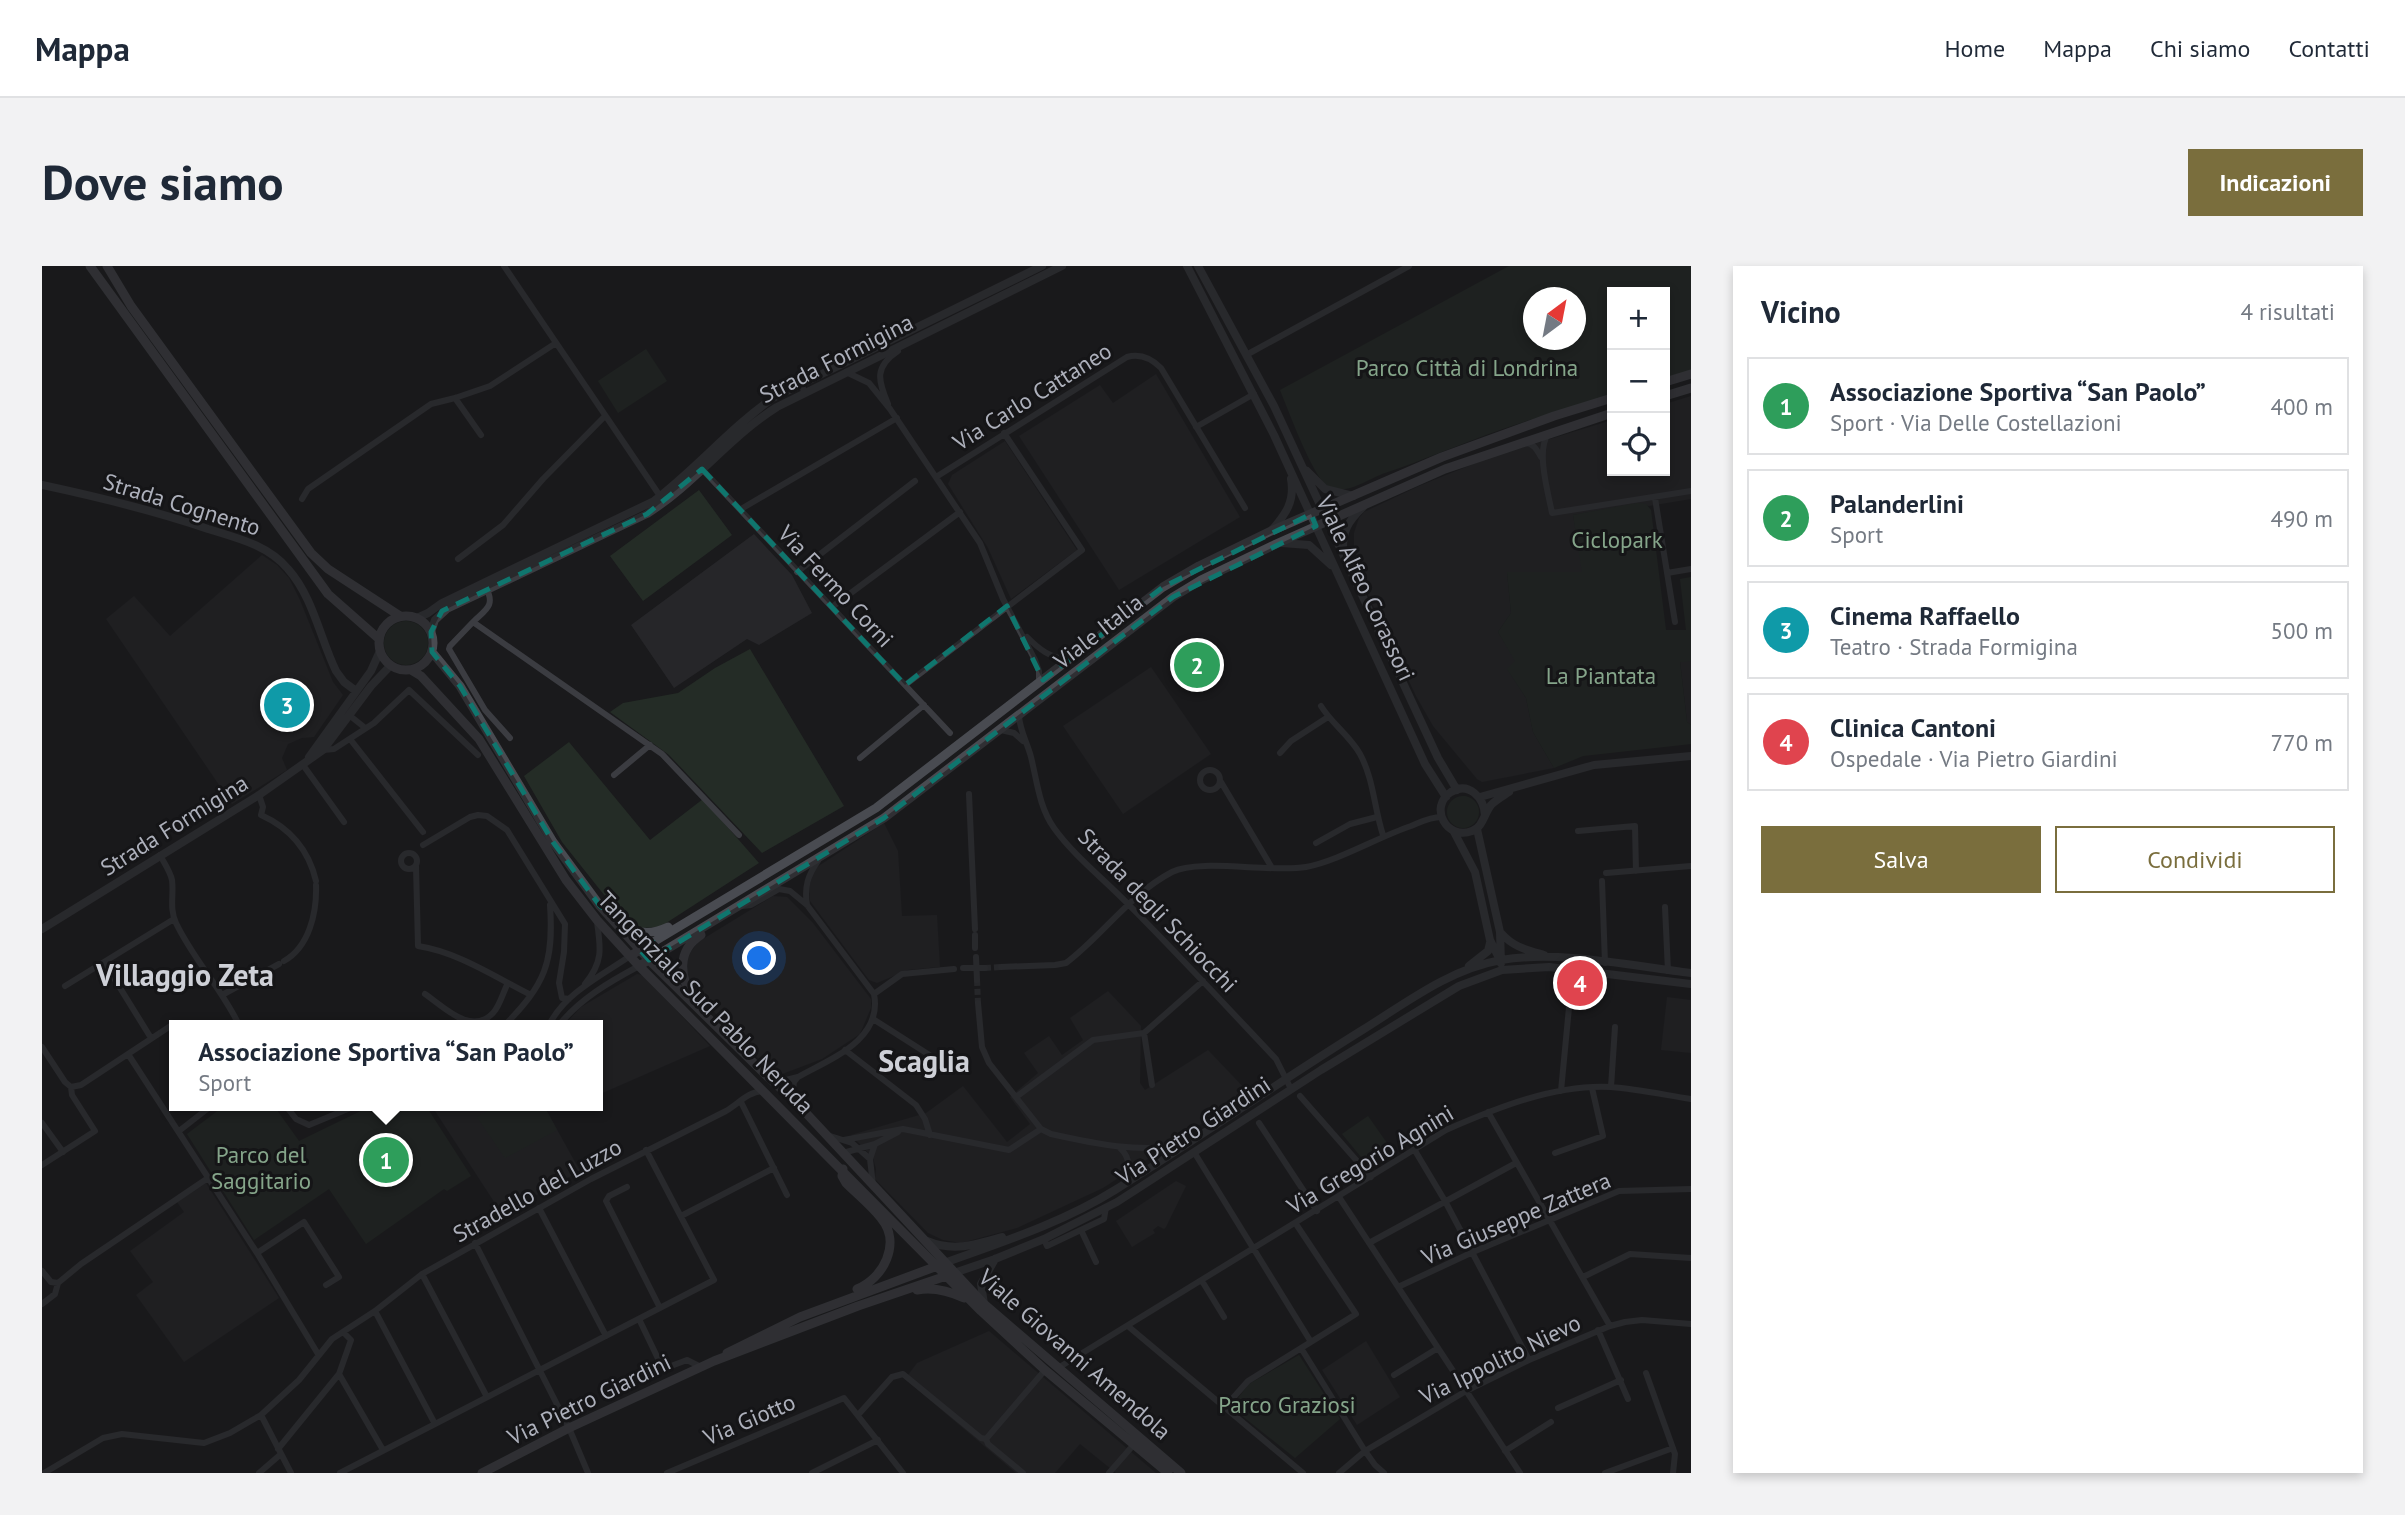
<!DOCTYPE html>
<html lang="it">
<head>
<meta charset="utf-8">
<style>
  :root { --surface:#fff; --page:#f2f2f3; --text:#1f2937; --muted:#747a83; --line:#e0e1e3; --accent:#7a6e3d }
  body { margin:0; font-family:"PT Sans",sans-serif; background:var(--page); color:var(--text) }
  .controls { position:absolute; right:21px; top:21px; display:grid; overflow:hidden; border-radius:0px; box-shadow:0 4px 10px #0003 }
  .controls button { width:63px; height:63px; display:grid; place-items:center; padding:0; border:0; border-bottom:2px solid var(--line); background:var(--surface); color:var(--text); font:35px sans-serif }
  .compass { position:absolute; left:1481px; top:21px; width:63px; height:63px; border-radius:50%; background:var(--surface); box-shadow:0 4px 10px #0003; rotate:32deg }
  .you { position:absolute; left:718px; top:693px; width:24px; height:24px; margin:-18px; border:5px solid #fff; border-radius:50%; background:#1a73e8; box-shadow:0 0 0 10px #1a73e833 }
  .badge { display:grid; place-items:center; width:46px; height:46px; border-radius:50%; background:var(--accent); color:#fff; font-size:23px; font-weight:700 }
  .pin { position:absolute; translate:-50% -50%; border:4px solid #fff; box-shadow:0 2px 7px #0006 }
  .popup { position:absolute; left:127px; top:754px; width:434px; height:91px; box-sizing:border-box; display:grid; place-content:center; border-radius:0px; background:var(--surface); filter:drop-shadow(0 2px 5px #0005); font-size:23px; white-space:nowrap; color:var(--muted) }
  .popup b { font-size:26px; color:var(--text) }
  .popup::after { content:''; position:absolute; left:50%; top:100%; margin-left:-14px; border:14px solid transparent; border-top-color:var(--surface) }
  .list { margin:0; padding:0; list-style:none }
  h2 { display:flex; justify-content:space-between; align-items:center; height:91px; margin:0; padding:0 28px; font-size:30px }
  h2 small { font-size:23px; font-weight:400; color:var(--muted) }
  .list li { display:grid; grid-template-columns:46px 1fr auto; gap:21px; align-items:center; box-sizing:border-box; height:98px; margin:0 14px 14px; padding:0 14px; border:2px solid var(--line); border-radius:0px }
  .list b { display:block; font-size:26px; white-space:nowrap }
  .list p { margin:0; font-size:23px; white-space:nowrap; color:var(--muted) }
  .list em { font-size:23px; font-style:normal; color:var(--muted) }
  .actions { display:flex; gap:14px; padding:21px 28px }
  .actions a { flex:1; padding:16px 0; border:2px solid var(--accent); border-radius:0px; text-align:center; font-size:24px; color:var(--accent) }
  .actions .main { background:var(--accent); color:#fff }
  .icon { flex:none; width:38px; height:38px; fill:none; stroke:currentColor; stroke-width:2; stroke-linecap:round; stroke-linejoin:round }
  .map { position:relative; flex:none; width:1649px; height:1207px; overflow:hidden; border-radius:0px }
  header { display:flex; align-items:center; gap:42px; box-sizing:border-box; height:98px; padding:0 35px; background:var(--surface); border-bottom:2px solid var(--line) }
  header strong { font-size:33px }
  nav { display:flex; gap:38px; margin-inline-start:auto; font-size:24px }
  .intro { display:flex; align-items:center; justify-content:space-between; box-sizing:border-box; height:168px; padding:0 42px }
  h1 { margin:0; font-size:49px }
  .button { padding:18px 32px; border-radius:0px; background:var(--accent); color:#fff; font-size:24px; font-weight:700 }
  main { display:flex; gap:42px; padding:0 42px }
  aside { flex:1; background:var(--surface); border-radius:0px; box-shadow:0 4px 10px #0003 }
  .map>svg:first-child { display:block }
  .built { fill:#262629 }
  .green { fill:#242c26; fill-rule:evenodd }
  .lines { fill:none; stroke-linecap:round; stroke-linejoin:round }
  .minor-tunnel { stroke:#37383c; stroke-width:6; stroke-dasharray:6 3; stroke-linecap:butt }
  .minor { stroke:#3b3c41; stroke-width:6 }
  .tertiary { stroke:#3b3c41; stroke-width:8 }
  .secondary { stroke:#494b51; stroke-width:9 }
  .marked { fill:none; stroke:#0f766e; stroke-width:5; stroke-dasharray:14 9; stroke-linejoin:round }
  .labels { text-anchor:middle; dominant-baseline:central; stroke-width:6; stroke-linejoin:round; paint-order:stroke }
  .street-label { font-size:23px; fill:#adb0bb; stroke:#151517 }
  .park-label { font-size:23px; fill:#85a58a; stroke:#151517 }
  .district-label { font-size:30px; font-weight:bold; fill:#ced0d7; stroke:#151517 }
</style>
</head>
<body>
<header>
<strong>Mappa</strong>
<nav><a>Home</a><a>Mappa</a><a>Chi siamo</a><a>Contatti</a></nav>
</header>
<div class="intro"><h1>Dove siamo</h1><a class="button">Indicazioni</a></div>
<main>
<div class="map">
<svg width="1649" height="1207" viewBox="0 0 1649 1207">
  <rect width="100%" height="100%" fill="#1a1a1c"/>
  <path class="built" d="M1114,108l84,143 -121,73 -100,-154 81,-51 13,18z
    M1649,130v103l-42,7 -12,-2 -64,11 10,57h-76l4,41 -13,19 18,29 -8,9 18,28 7,34 21,36 -72,14 -5,-3 -44,-53 -17,-30 -48,-101 -14,-47v-15l5,-15 5,-6 55,-26 69,-28 124,-38v51h53v-67z
    M963,175l72,109 -66,49 -23,-51 -40,-64 4,-9z
    M712,268l38,41 20,38 -53,32 -12,-6 -73,49 -43,-63z
    M220,289l15,10 12,13 11,22 33,82 10,13 -29,42 -12,1 -14,6 -6,14 5,12 -55,34 -126,-185 28,-23 36,40z
    M1638,395h11v64l-4,-3z
    M1109,401l60,87 -88,60 -60,-88z
    M842,557l14,28 4,65 35,-1 3,52 -32,3 -31,13 -8,-3 -59,-79 -1,-13 5,-19z
    M731,630l14,1 26,26 58,76v9l-11,26 -38,25 -45,17 -40,-38 -47,-54 -4,-11v-15l12,-16z
    M595,708l6,1 67,71 -112,49v-70h-34l17,-18z
    M1066,725l33,35 -1,57 5,7 63,-40 41,43 -146,95 -86,40 -56,15 -18,-3 -15,-7 -53,-54 1,-10 -3,-11 -22,-23 75,-22 37,-27 44,56 23,-18 -20,-27 28,-24 -14,-20 25,-17 13,19 21,-15 -13,-22z
    M1625,731l24,3v53l-30,-3z
    M401,840h101l36,65 -78,43 -67,-103z
    M1134,915l10,5 -20,41 -2,2 -6,-3 -5,4 2,3 -23,14 -16,-26z
    M164,917l73,115 -95,64 -48,-67 17,-13 -23,-31 54,-39 -7,-10z
    M947,1065l167,142h-40l-36,-29 -25,29h-39l-111,-94 12,-16z
    M1324,1075l34,56 -43,28 -35,-55z"/>
  <path class="green" d="M1467,0h182v104l-26,8v-86h-53v102c-37,12 -75,23 -112,36 -38,13 -76,30 -115,43 -15,5 -38,22 -55,15 -16,-7 -42,-79 -50,-98zM1492,32h42v42h-42z
    M604,83l21,32 -49,32 -20,-32z
    M657,224l33,45 -89,66 -33,-45z
    M1595,237l9,1 5,6 15,120h20l-6,-51 11,-2v84l-11,1 7,60 4,3v19l-108,12 -29,12 -21,-36 -7,-34 -19,-29 8,-8 -17,-29 13,-19 -4,-41h75l-9,-57z
    M342 377a22 22 0 1 1 44 0a22 22 0 1 1-44 0Z
    M708,383l94,157 -82,47 -93,-98 -59,-43 13,-9 55,-10 37,-25z
    M527,476l81,98 53,-41 56,64 -99,64 -22,1 -14,-8 -62,-78 -38,-66z
    M1405 546a16 16 0 1 1 32 0a16 16 0 1 1-32 0Z
    M182,840h50l25,35 72,-35h55l45,70 -24,15 -3,-2 -78,55 -37,-55 -75,51 -67,-106z
    M455,840h47l13,24 -52,28 -28,-41z
    M1326,850l26,37 -23,16 -29,-35z
    M1257,1089l41,64 -45,39 -64,-51 18,-23z"/>
  <g class="lines">
    <path class="minor-tunnel" d="M943,702l16,-1
      M935,714l1,23"/>
    <path class="minor" d="M462,0l158,233
      M1206,88l161,-88
      M804,106l23,11 21,26 90,134 23,56 32,61 4,11v12
      M758,112l4,14
      M413,132l26,37
      M846,138c-10,-24 -14,-37 10,-53
      M1154,161l58,-33
      M1506,168c-12,17 0,58 4,79l139,-22
      M1482,177c9,-1 13,7 17,14
      M658,201l250,266
      M894,211l191,-120c14,-4 25,2 34,11l84,140
      M1613,232l20,124
      M260,233l6,-10 123,-85 24,-6 35,-12 66,-43
      M699,243l156,-91
      M416,293l45,-34 40,-46 62,-63
      M755,306l118,-91
      M1625,307l24,-4
      M444,322c10,18 -1,22 -13,34l189,132 77,81
      M790,341l128,-95
      M431,356l-23,24 -1,3 36,61 25,28
      M985,371c13,13 22,20 41,23
      M863,419l177,-135 -78,-117
      M1279,440c11,18 29,30 39,48 14,26 14,54 23,81
      M307,449l15,12
      M977,450c1,15 8,26 12,41 6,24 8,50 23,71 20,28 50,51 74,76 51,51 99,103 148,155l15,30
      M959,464l13,3 9,8
      M308,473l73,93
      M281,484l11,-1 40,-26 35,-33 69,65
      M1238,487l11,-12 37,-24
      M818,492l64,-53
      M261,499l41,57
      M1158 514a10 10 0 1 1 20 0a10 10 0 1 1-20 0Z
      M572,509l36,-30
      M1179,516l51,86
      M927,528l6,135
      M217,529l4,12 -2,8c29,13 48,36 55,66
      M1536,565l57,-5 1,45
      M1274,577l34,-19 27,-7
      M381,579l47,-28 8,-2 9,1 20,14 58,94 -1,28 -5,31 3,15 7,1
      M359 595a8 8 0 1 1 16 0a8 8 0 1 1-16 0Z
      M118,589c4,8 10,16 12,25 2,15 -3,28 4,43 17,36 46,66 63,102
      M374,600l2,80c40,6 77,31 113,49
      M1564,607l85,-7
      M1560,615l3,82
      M765,639c-3,-18 1,-30 11,-44
      M700,640l9,-1 28,-16 11,2 17,14 67,89c9,46 -44,65 -76,83l-12,3 -15,-2
      M1623,641l3,64
      M933,669v13
      M934,691l1,23
      M242,695c25,-14 33,-48 32,-76
      M62,696l47,76
      M959,701l54,-2 11,-2c37,-28 64,-69 106,-91 28,-14 98,1 134,-5 32,-6 72,-30 105,-41 10,-4 19,-9 30,-9
      M921,702h22
      M543,718c18,-22 16,-35 12,-62
      M23,720l109,-67
      M383,728c19,13 46,42 68,19 7,-7 10,-21 15,-30
      M832,728l28,-20 52,-5
      M180,729l57,-31
      M936,737l4,44 7,16 52,66 10,5c45,10 87,19 133,11
      M831,753l58,37
      M463,759c40,-41 49,-62 45,-120
      M507,759c16,-32 52,-49 81,-69
      M517,759c21,-26 50,-43 80,-59
      M1102,767l8,52
      M0,781l23,35 6,5 10,-2 47,-31 129,199 61,101
      M803,784l71,55 9,14 5,16
      M86,788l44,-29
      M1569,821l4,-60
      M1519,825l9,-94
      M1258,830l71,81
      M974,831l77,-57 51,-7 59,-52
      M750,832l2,-16 4,-5
      M699,836l46,93
      M244,840l10,13 13,6 46,-19
      M1446,846l122,214
      M0,857l21,29
      M1217,857l58,88
      M137,865l32,-25
      M785,869l25,8 18,16
      M802,874l59,-11 106,21 32,-21
      M1078,882c12,11 9,22 3,36
      M1372,883l31,52 84,159
      M1152,886l117,190
      M801,887l32,-9 23,-12
      M1513,887l48,-17 -11,-48
      M0,899l53,-34 -23,-36 -1,-8
      M831,919l-3,-26 5,-15
      M585,921l-18,9 -3,5 54,107
      M1297,931l181,276
      M497,942l67,128
      M639,950l93,-48
      M1039,964l15,32
      M1002,973l3,7 57,-27 2,-12
      M433,977l94,185 19,45
      M1327,977l147,-80
      M215,987l47,-31 35,55 -13,8
      M0,1005l9,11 7,1
      M380,1008l65,123
      M1541,1011l47,-23 61,4
      M1160,1015l22,36
      M1356,1021l75,-35 146,-61 72,-2
      M0,1038l13,-10 3,-11 23,-19 127,-86
      M333,1045l60,113
      M597,1053l24,50 24,-9 14,7
      M1087,1061l174,146
      M1556,1064l30,69
      M1259,1082l64,103 10,14 9,8
      M1016,1102l388,-238c50,-22 109,-46 165,-43 27,2 54,8 80,12
      M1604,1107l29,81 -2,19
      M297,1108l44,76
      M1352,1109l44,-27
      M1182,1142l24,-27 108,-67 -60,-90
      M1516,1142l63,-28
      M219,1149l30,58
      M816,1149l34,-38 11,-3 78,64 5,1 59,-69
      M944,1173l2,5 35,29
      M236,1183l61,-75 12,-34 -8,-8
      M1463,1185l46,-29
      M2,1207l59,-35 19,-4 82,9 26,-10 31,-18 38,-35 33,-41 43,-28 47,-37 169,-95 135,-68c12,-7 22,-19 36,-20
      M217,1207l22,-19
      M298,1207l374,-193 -68,-130
      M625,1207l177,-75 59,75
      M770,1207l66,-33
      M1067,1207l27,-31
      M1297,1207l26,-22 101,-60 63,-31 81,-34 15,-4 17,-2 49,4
      M1563,1207l68,-25"/>
    <path class="tertiary" d="M1145,0l87,169 151,329 21,33
      M1156,0l76,140 164,352 19,32
      M1265,205l18,18 28,7
      M0,219c56,12 111,25 166,44 29,9 60,16 80,40 25,28 32,69 48,102l8,11 12,9
      M1230,264c14,-16 23,-29 19,-51
      M1240,277l27,2 22,20
      M1301,287c-1,-22 5,-32 20,-46
      M375,352l11,-5 14,-10 212,-102c42,-32 76,-73 119,-103l269,-132
      M389,366l4,-12 12,-11 200,-95c48,-30 82,-77 130,-107l285,-141
      M267,491l62,-86 9,-20
      M1438,531l114,-32 97,-9
      M1443,549c-1,-17 -16,-34 -34,-23 -23,15 -4,49 21,39 11,-4 12,-17 19,-26 5,-5 12,-9 18,-13
      M1435,563l23,103 1,31
      M1412,566l21,40 15,68 10,20
      M0,663l217,-134 64,-45 48,-64 20,-21
      M1459,667c12,14 26,17 43,22
      M1427,700l19,-15 2,-8
      M885,975c26,11 48,4 75,-4
      M902,997c58,-21 118,-40 171,-73 84,-52 165,-109 249,-161 43,-27 86,-60 137,-69 60,-10 130,6 190,13
      M912,1007l41,-14 49,-20 73,-37 204,-132 138,-84 43,-16 47,-3 142,17
      M942,1038l-3,-20 14,-25"/>
    <path class="secondary" d="M48,0l238,328 51,45
      M65,0l24,40 180,247 17,16 72,47
      M1623,116l26,-8
      M1623,130l26,-8
      M337 377a27 27 0 1 1 54 0a27 27 0 1 1-54 0Z
      M390,386l28,34 93,156 47,64 49,54 118,116 25,22 192,206 197,169
      M369,404l10,6 58,63 87,141 31,40 42,46 342,345 64,59 123,103
      M576,653c15,15 31,17 50,8
      M588,690l246,-148 287,-221 36,-21 72,-35 171,-74 112,-41 58,-18
      M597,700l245,-148 289,-221 28,-17 75,-36 169,-75 167,-56
      M651,733c-13,-22 -17,-48 8,-64
      M801,903l-1,7 4,7c11,11 25,22 35,35 21,25 2,61 -24,71
      M875,1024c16,-3 32,1 47,8
      M685,1087l73,-36 140,-52
      M440,1207l87,-45 145,-67 144,-55 91,-31"/>
  </g>
  <path d="M0 0H1649V1207H0ZM660,203l203,216 102,-79 36,74 120,-93 148,-73 5,12 -143,71 -289,221 -235,142 -9,-10 13,-8 -53,-36 -47,-64 -93,-156 -28,-34 -1,-20 11,-21 205,-97z" fill="#1a1a1c" fill-opacity=".55" fill-rule="evenodd"/>
  <path class="marked" d="M660,203l203,216 102,-79 36,74 120,-93 148,-73 5,12 -143,71 -289,221 -235,142 -9,-10 13,-8 -53,-36 -47,-64 -93,-156 -28,-34 -1,-20 11,-21 205,-97z"/>
  <g class="labels">
    <g class="street-label">
      <text transform="translate(794 92) rotate(-27)">Strada Formigina</text>
      <text transform="translate(990 130) rotate(-32)">Via Carlo Cattaneo</text>
      <text transform="translate(140 238) rotate(17)">Strada Cognento</text>
      <text transform="translate(794 320) rotate(47)">Via Fermo Corni</text>
      <text transform="translate(1324 322) rotate(65)">Viale Alfeo Corassori</text>
      <text transform="translate(1056 365) rotate(-38)">Viale Italia</text>
      <text transform="translate(132 559) rotate(-32)">Strada Formigina</text>
      <text transform="translate(1116 644) rotate(46)">Strada degli Schiocchi</text>
      <text transform="translate(664 736) rotate(46)">Tangenziale Sud Pablo Neruda</text>
      <text transform="translate(1151 864) rotate(-33)">Via Pietro Giardini</text>
      <text transform="translate(1328 893) rotate(-31)">Via Gregorio Agnini</text>
      <text transform="translate(495 924) rotate(-29)">Stradello del Luzzo</text>
      <text transform="translate(1474 952) rotate(-23)">Via Giuseppe Zattera</text>
      <text transform="translate(1033 1088) rotate(41)">Viale Giovanni Amendola</text>
      <text transform="translate(1458 1093) rotate(-26)">Via Ippolito Nievo</text>
      <text transform="translate(547 1133) rotate(-26)">Via Pietro Giardini</text>
      <text transform="translate(707 1153) rotate(-23)">Via Giotto</text>
    </g>
    <g class="park-label">
      <text x="1425" y="101">Parco Città di Londrina</text>
      <text x="1575" y="273">Ciclopark</text>
      <text x="1559" y="409">La Piantata</text>
      <text x="219" y="888">Parco del<tspan x="219" dy="26">Saggitario</tspan></text>
      <text x="1245" y="1138">Parco Graziosi</text>
    </g>
    <g class="district-label">
      <text x="143" y="708">Villaggio Zeta</text>
      <text x="882" y="794">Scaglia</text>
    </g>
  </g>
</svg>
<div class="controls">
<button>+</button>
<button>−</button>
<button><svg class="icon" aria-label="locate" viewBox="0 0 24 24"><circle cx="12" cy="12" r="6"/><path d="M12 2v4M12 18v4M2 12h4M18 12h4"/></svg></button>
</div>
<svg class="compass" viewBox="-18 -18 36 36"><path d="M0-13l5 13h-10z" fill="#e53935"/><path d="M0 13l5-13h-10z" fill="#747a83"/></svg>
<div class="you"></div>
<div class="pin badge" style="left:344px;top:894px;background:#2e9e5b">1</div>
<div class="popup"><b>Associazione Sportiva “San Paolo”</b>Sport</div>
<div class="pin badge" style="left:1155px;top:399px;background:#2e9e5b">2</div>
<div class="pin badge" style="left:245px;top:439px;background:#0f9aa8">3</div>
<div class="pin badge" style="left:1538px;top:717px;background:#e0444e">4</div>
</div>
<aside>
<h2>Vicino<small>4 risultati</small></h2>
<ul class="list">
<li><span class="badge" style="background:#2e9e5b">1</span><div><b>Associazione Sportiva “San Paolo”</b><p>Sport · Via Delle Costellazioni</p></div><em>400 m</em></li>
<li><span class="badge" style="background:#2e9e5b">2</span><div><b>Palanderlini</b><p>Sport</p></div><em>490 m</em></li>
<li><span class="badge" style="background:#0f9aa8">3</span><div><b>Cinema Raffaello</b><p>Teatro · Strada Formigina</p></div><em>500 m</em></li>
<li><span class="badge" style="background:#e0444e">4</span><div><b>Clinica Cantoni</b><p>Ospedale · Via Pietro Giardini</p></div><em>770 m</em></li>
</ul>
<div class="actions"><a class="main">Salva</a><a>Condividi</a></div>
</aside>
</main>
</body>
</html>
